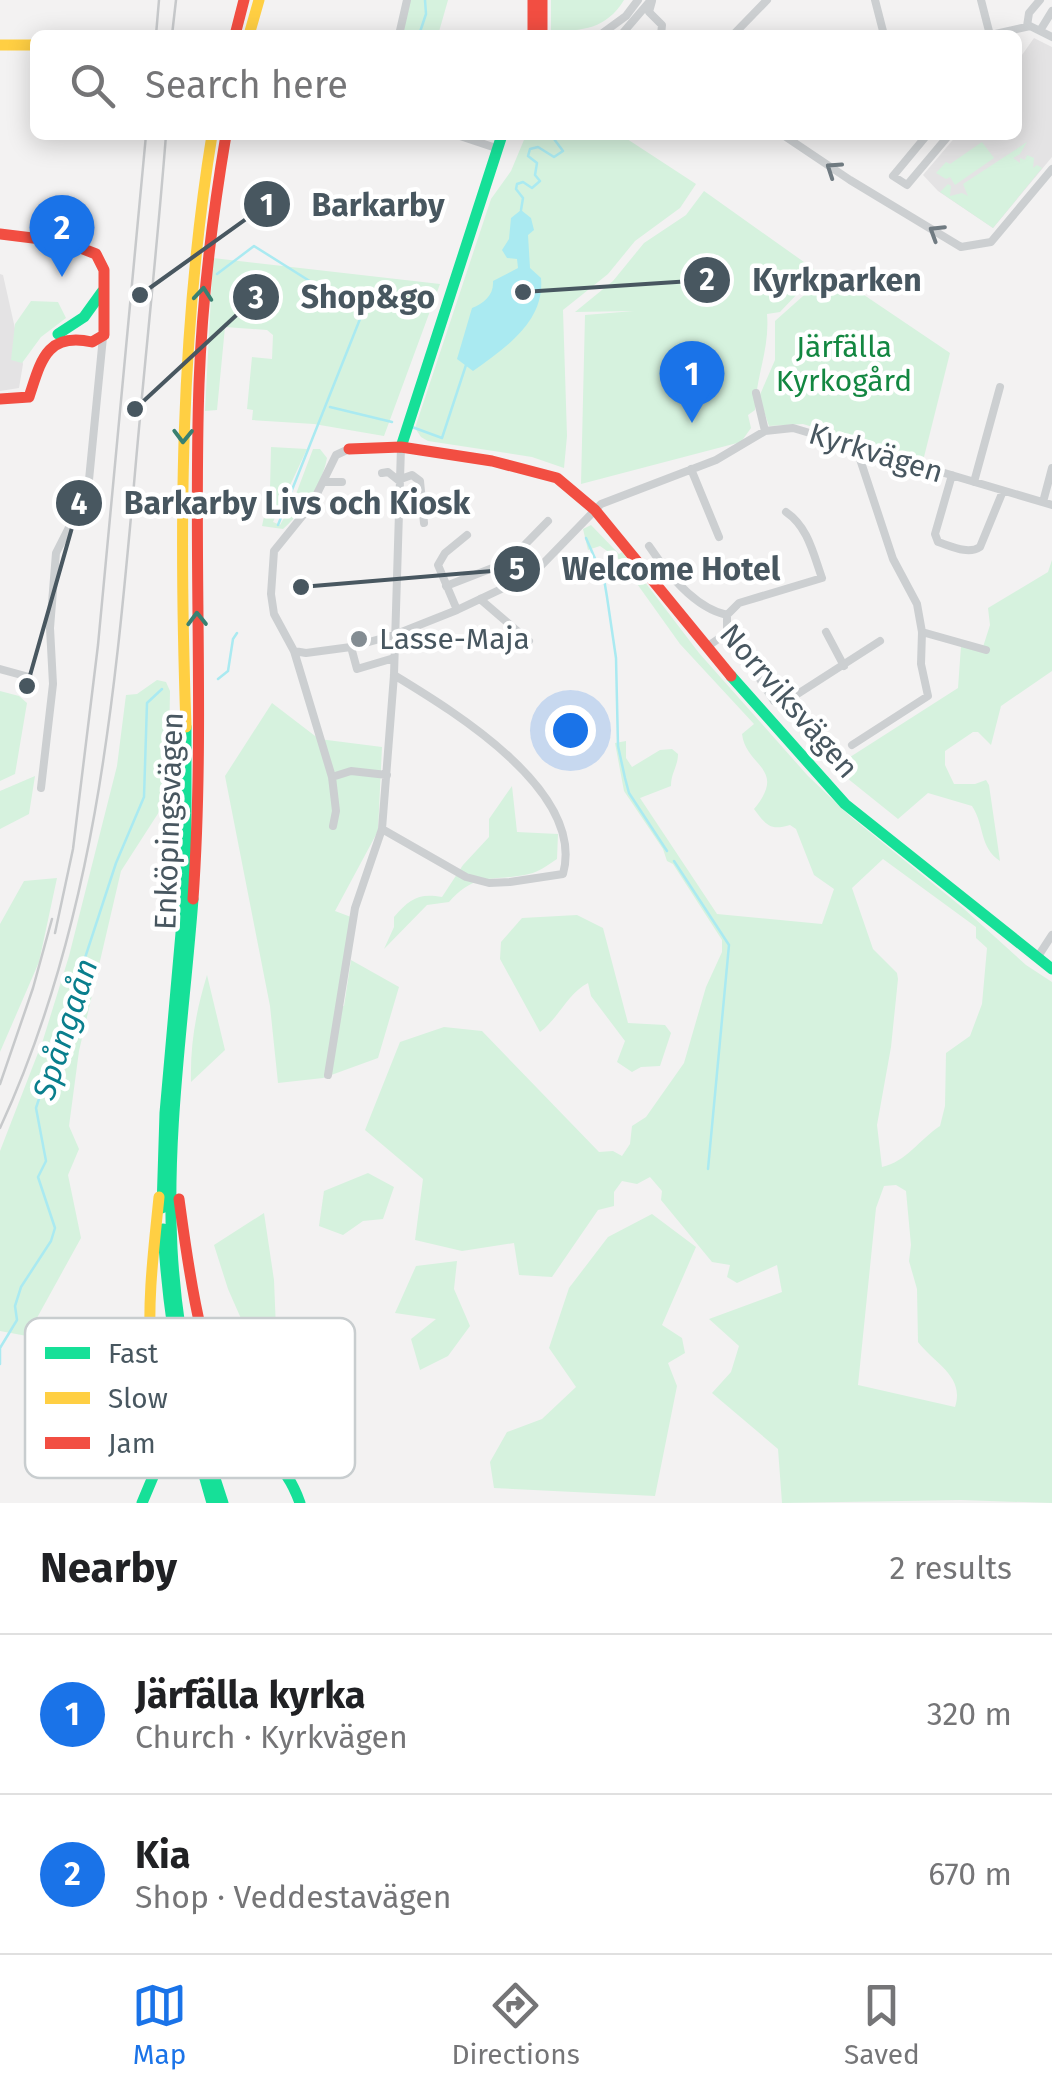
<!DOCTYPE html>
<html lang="en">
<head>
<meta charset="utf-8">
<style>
  :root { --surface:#fff; --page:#f6f6f6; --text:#202124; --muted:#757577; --line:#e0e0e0; --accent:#1a73e8 }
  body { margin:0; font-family:"Fira Sans",sans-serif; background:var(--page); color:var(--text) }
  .you { position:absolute; left:570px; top:730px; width:35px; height:35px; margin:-25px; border:8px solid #fff; border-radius:50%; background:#1a73e8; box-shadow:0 0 0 15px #1a73e833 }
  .badge { display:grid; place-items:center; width:65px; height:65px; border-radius:50%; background:var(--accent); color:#fff; font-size:32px; font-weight:700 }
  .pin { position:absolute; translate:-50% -82px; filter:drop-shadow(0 2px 5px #0008) }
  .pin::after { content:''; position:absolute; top:52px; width:35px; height:30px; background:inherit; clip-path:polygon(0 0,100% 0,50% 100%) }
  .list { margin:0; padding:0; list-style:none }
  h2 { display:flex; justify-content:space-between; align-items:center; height:130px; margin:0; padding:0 40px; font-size:42px }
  h2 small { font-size:32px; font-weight:400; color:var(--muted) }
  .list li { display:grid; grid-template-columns:65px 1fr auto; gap:30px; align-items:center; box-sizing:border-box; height:160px; padding:0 40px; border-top:2px solid var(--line) }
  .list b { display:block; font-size:38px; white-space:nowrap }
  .list p { margin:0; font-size:32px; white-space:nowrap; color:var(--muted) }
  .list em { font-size:32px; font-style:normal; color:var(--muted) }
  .icon { flex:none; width:55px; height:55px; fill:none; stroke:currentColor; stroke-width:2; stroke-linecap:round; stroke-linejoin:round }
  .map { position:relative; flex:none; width:1052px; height:1503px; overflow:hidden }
  .search { position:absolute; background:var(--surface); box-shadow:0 5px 25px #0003; left:30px; right:30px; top:30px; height:110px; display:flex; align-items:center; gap:25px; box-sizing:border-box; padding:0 35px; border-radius:15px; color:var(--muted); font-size:38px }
  .sheet { height:450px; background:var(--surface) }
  nav { display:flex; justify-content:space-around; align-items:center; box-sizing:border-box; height:140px; border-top:2px solid var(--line); background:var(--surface); font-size:28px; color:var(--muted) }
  nav a { display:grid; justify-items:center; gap:5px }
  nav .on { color:var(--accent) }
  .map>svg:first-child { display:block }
  .education { fill:#e4e3e4 }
  .green { fill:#d6f2de; fill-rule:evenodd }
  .water { fill:#aaeaf1 }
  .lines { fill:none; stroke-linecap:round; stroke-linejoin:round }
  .stream { stroke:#aaeaf1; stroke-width:2.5 }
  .street { stroke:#cccfd1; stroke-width:8 }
  .fast { stroke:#16e098; stroke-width:11 }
  .slow { stroke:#ffcf43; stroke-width:11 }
  .jam { stroke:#f24e42; stroke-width:11 }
  .rail { stroke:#c7c9cb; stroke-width:2.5 }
  .slow-bridge { stroke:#ffcf43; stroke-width:11 }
  .oneway { stroke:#707b82 }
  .oneway2 { stroke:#398071 }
  .poi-dot { fill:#848d93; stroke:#fff; stroke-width:4 }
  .labels { text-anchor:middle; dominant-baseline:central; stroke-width:9; stroke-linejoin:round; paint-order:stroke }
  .park-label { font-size:30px; fill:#138741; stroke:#fff }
  .street-label { font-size:30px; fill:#485760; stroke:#fff }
  .poi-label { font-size:30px; fill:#485760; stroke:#fff; text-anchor:start }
  .water-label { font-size:32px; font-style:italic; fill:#097e8d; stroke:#fff }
  .key { fill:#fff; stroke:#c8cdcf; stroke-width:2.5 }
  .key-label { font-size:28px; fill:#485760 }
  .leader { fill:none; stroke:#485760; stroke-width:4 }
  .callout-dot { fill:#485760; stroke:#fff; stroke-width:4 }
  .mark-label { font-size:30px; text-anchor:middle; font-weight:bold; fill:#fff }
  .callout-label { font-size:32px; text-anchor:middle; font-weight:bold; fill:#485760; stroke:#fff; stroke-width:9; stroke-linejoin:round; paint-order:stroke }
</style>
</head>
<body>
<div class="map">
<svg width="1052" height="1503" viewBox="0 0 1052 1503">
  <rect width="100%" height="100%" fill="#f3f2f2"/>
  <path class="education" d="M1034,38l18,9v110l-59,71 -55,-37 -15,-16 34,-40h60v-73z
    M0,274l3,1 20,89 -4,24 -19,3z"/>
  <path class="green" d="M409,0h39l-10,35h-36z
    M551,0h73c-18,29 -41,31 -73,31z
    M526,135h95l75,49 -16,24 -45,33 -27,33 -45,36 4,126 -3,32 -32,-11 -104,-16 -7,-4 -6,-9 76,-229 20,-28z
    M982,142l12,16 -39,27 -5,-8 -4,2 -10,-6 10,-11 4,2z
    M1027,142l-7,12 -7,4 7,5v-5l5,2 2,-5 7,3 -1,10 4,-3 5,3 -49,60 -53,-36 8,-8 3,2 -1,10 12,-3 6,3 -5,-12z
    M704,191l114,81 -38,40 -13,2c3,34 -11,62 -12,96l-7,5 3,13 -10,14 -160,42 4,-169 49,-4 -59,1 38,-31 31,-38 42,-28z
    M213,258l227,26 -56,152 -70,-12 -62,-4 1,-10 -6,-1 5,-52 20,2 1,-24 -6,-5 -42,-3 -8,83 -12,1z
    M830,272l120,81 -27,108 -120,-37 -34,2 -10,-29 16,-37v-39z
    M31,301l27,1 8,16 -25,19 -19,26 -11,-3 4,-36z
    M271,447l36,2 -34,73 7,3 13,-23 20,-53h7l7,9c-5,27 -24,53 -44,71l-21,-3 8,-37z
    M591,525l28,29 3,-2 77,101 109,123 43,41 112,91 63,57 26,17v521l-91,-3 -179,3 -4,-54 -66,-56 19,-21 8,-26 -30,-27 73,-27 -5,-27 -40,18 -10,-6 3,-12 -18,-3 -51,-62 1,-9 -12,-14 -13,7 -15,-3 -8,11v14l-16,4 -46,67 -33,-2 -5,-32 -52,8 -47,-11 8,-61 -58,-49 35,-88 44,-15 38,4 117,121 14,-1 9,5 8,-12 2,-18 14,-9 38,-54 22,-76 16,-35v-12l-49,-76 -6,-3 -4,-12 -39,-58 -9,-48 11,-2v17l6,9 28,-17 12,-1 6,5c0,12 -7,19 -7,32l-31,12 77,116 105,10 12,-35 -20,-14 -18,-46 -6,-4c-20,6 -24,0 -36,-16 34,-41 -8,-42 -12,-75l12,-10 -74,-80 -60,-84 -20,-14 -12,4 -5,-21zM883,859l93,68v11l11,10 -5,56 -12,32 -24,17 -1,53 -5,20c-20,13 -34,36 -58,41l-5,-42 14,-78 7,-68 -1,-6 -24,-24 -21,-61zM896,1185l10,6 5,54 -2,16 8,28 1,53c17,22 47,34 37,65l-97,-22 18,-177 8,-22z
    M1052,560v111l-51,35 -10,39 -13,-13h-5l-28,19v14l9,19h21l11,-4 3,5 11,76c-21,-14 -15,-35 -28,-55l-44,-13 -30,26 -56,-45 -6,-8 122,-78 3,-42 21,4 8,-25 -2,-17 60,-36z
    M157,680l9,2 4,9 -2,107 -47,73 -42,180 -10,75 10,23 -11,26 13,63 -54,98 -27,-5v-180l43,-111 26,-84 48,-190 9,-71 11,-1z
    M0,691l19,5 8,7 -12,71 -15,7z
    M272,703l47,36 63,8 -4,84 -43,80 16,6 -13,90 6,-1 7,-46 48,27 -21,71 -55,20 -45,5 -8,-77 -45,-230z
    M35,776l-6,38 -29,15v-38z
    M512,786l5,46 41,2 -1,25c-8,5 -18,13 -28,15 -35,8 -53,-3 -80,28l-22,3 -43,44 10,-22v-10c16,-18 24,-24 48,-20l21,-32 26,-28v-18z
    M57,878l-18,84 -39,90v-128l24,-43z
    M577,915l26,13 25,95 37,2 6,8 -11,33 -19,1 -9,5 -15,-10 8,-21 -34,-45 -3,-13c-20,10 -29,35 -48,49l-40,-73 1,-17 21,-24z
    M207,975l18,75 -34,32c-1,-38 5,-71 16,-107z
    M368,1173l26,14 -11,32 -20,2 -20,14 -24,-9 5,-35z
    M264,1213l10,67 2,49 -12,13 -14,-3 -22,-50 -14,-44z
    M652,1214l44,33 -34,78 20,13 3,15 -17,10 9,23 -22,110 -161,-8 -4,-26 17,-30 35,-13 34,-32 -27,-39 20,-60 39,-51z
    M457,1261l-3,28 16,37 -22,30 -28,14 -9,-31 25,-20 -41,-6 21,-47z"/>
  <path class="water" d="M521,210l10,8 3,12 -6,5 2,33 11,10c4,44 -36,70 -68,93l-16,-12 15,-51c12,-5 22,-13 21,-27l25,-13 -1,-9 -10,-1 -5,-8 7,-11 2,-21z"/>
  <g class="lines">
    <path class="stream" d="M419,35l7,-21 -1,-14
      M521,210l2,-12 -7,-9 1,-5 6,-2 9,6 8,-7 -5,-6 2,-12 -9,-7 2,-7 8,-2 16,10 9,-6 -12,-16
      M217,274l37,-28 108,68 -84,211
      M330,407l62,15
      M412,427l30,11 24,-73
      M586,538l18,41 3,18 9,61 2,88 7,32 4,15 38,58
      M218,679l10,-8 5,-32 4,-6
      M674,861l55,84 -21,224
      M0,1364v-16l17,-28 -2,-14 6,-19 30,-46 4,-13 -17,-51 8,-16 -10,-53 80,-245 28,-66 3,-94 15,-14"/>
    <path class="street" d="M875,0l9,35
      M981,0l9,35
      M652,1l-3,11 13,13 -1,10
      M1027,26l2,-13 11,-13
      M1041,29l11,-18
      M399,35l8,-35
      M600,35l26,-19 12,-16
      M621,35l30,-35
      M733,35l34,-35
      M991,35l39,-9 22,11
      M457,135l39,13
      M783,135l67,45 111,67 30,-5 61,-73
      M927,135l-34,41 14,9 42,-50
      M756,393l9,38
      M349,449l-13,6 -24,49 -38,47 -3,43 3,20 20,37 38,126 19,-6 36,4
      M691,469l28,68
      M382,473l6,-1 10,8
      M952,475l-17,59 3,8c13,4 30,13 42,5l23,-56
      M398,480l14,-5 8,6 4,42
      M325,482h17
      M974,482l26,-95
      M1043,502l9,-34
      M649,546c18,27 45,62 78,69
      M446,586l62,-24 40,-41
      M480,599l49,42
      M457,610l-19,-45 7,-12 22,-18
      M826,632l18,34
      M922,632l64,18
      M727,633v-18l12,-12 83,-25c-9,-25 -14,-51 -36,-66
      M708,646l19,-13 9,9 38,59 8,3 98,-63
      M351,647l6,22 37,-11
      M294,651l12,2 45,-6 43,-12 63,-25 76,-36 68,-70 115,-44 49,-29 28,-3 259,77
      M0,669l29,8
      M852,745l76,-49 -7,-32 1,-32 -5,-28 -24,-45 -37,-112
      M332,777l4,34 -3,15
      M41,788l12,-104 -3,-56 6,-75 32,-63 15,-153
      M382,829l84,48 23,6 21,-1 53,-8c23,-83 -110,-163 -169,-199
      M1037,958l15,-23
      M328,1075l27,-167 27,-79 12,-154 7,-228"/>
    <path class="fast" d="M58,334l26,-17 18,-25
      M401,447l101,-312
      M731,676l114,128 207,165
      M193,899c-9,117 -27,233 -21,350 5,87 23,172 51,254
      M162,1208l3,-95 21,-236v-150
      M163,1229c5,94 22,184 49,274
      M219,1438c42,5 67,25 81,65
      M142,1503l13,-31 24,-23"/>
    <path class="slow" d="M249,35l10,-35
      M0,45h35
      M186,727c-7,-199 -6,-395 26,-592
      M159,1197c-5,51 -12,103 -8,155 3,36 20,70 15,107"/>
    <path class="jam" d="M533,0v35
      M542,0v35
      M235,35l9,-35
      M0,234l65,8 31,12 8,16v65l-12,7c-46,-10 -51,19 -63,55
      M0,399l29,-2
      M349,449l52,-2 91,14 65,17 38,32 136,166
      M193,899c12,-171 0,-344 6,-515 3,-84 13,-166 27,-249
      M179,1199c11,80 22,173 67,242"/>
    <path class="rail" d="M156,35l3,-35
      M172,35l4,-35
      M55,933l18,-84 25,-204 48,-510
      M0,1084l33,-96 19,-69
      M0,1128c94,-203 114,-424 134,-644 10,-117 23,-233 32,-349"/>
    <path class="slow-bridge" d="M179,1449l19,-8 21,-3"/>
  </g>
  <defs><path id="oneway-chevron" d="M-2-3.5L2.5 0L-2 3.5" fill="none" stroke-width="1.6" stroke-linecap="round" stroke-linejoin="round" transform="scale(2.5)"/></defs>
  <g class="oneway">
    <use href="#oneway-chevron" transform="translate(833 169) rotate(-146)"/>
    <use href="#oneway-chevron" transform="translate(936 232) rotate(-148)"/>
  </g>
  <g class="oneway2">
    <use href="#oneway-chevron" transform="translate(203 294) rotate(-85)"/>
    <use href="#oneway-chevron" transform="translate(183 436) rotate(91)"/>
    <use href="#oneway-chevron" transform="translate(197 619) rotate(-91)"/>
  </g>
  <circle class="poi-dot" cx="359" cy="639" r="10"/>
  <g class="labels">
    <g class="park-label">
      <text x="844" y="347">Järfälla<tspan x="844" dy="34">Kyrkogård</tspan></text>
    </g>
    <g class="street-label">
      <text transform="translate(876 453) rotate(17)">Kyrkvägen</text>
      <text transform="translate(789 701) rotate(49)">Norrviksvägen</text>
      <text transform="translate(169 821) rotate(-88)">Enköpingsvägen</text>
    </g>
    <g class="poi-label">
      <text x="379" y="639">Lasse-Maja</text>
    </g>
    <g class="water-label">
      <text transform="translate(65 1029) rotate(-72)">Spångaån</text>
    </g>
  </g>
  <rect x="25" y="1318" width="330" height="160" rx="15" class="key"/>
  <rect x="45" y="1347" width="45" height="12" fill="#16e098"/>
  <rect x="45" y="1392" width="45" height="12" fill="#ffcf43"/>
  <rect x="45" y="1437" width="45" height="12" fill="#f24e42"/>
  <g class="key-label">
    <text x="108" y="1363">Fast</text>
    <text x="108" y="1408">Slow</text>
    <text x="108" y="1453">Jam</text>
  </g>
  <path class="leader" d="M140 295L267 204M523 292L707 280M135 409L256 297M27 686L79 503M301 587L517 569"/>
  <g class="callout-dot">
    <circle cx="140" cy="295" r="10"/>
    <circle cx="523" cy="292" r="10"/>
    <circle cx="135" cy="409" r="10"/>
    <circle cx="27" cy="686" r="10"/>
    <circle cx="301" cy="587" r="10"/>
    <circle cx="267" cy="204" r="25"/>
    <circle cx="707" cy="280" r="25"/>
    <circle cx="256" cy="297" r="25"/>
    <circle cx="79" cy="503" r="25"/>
    <circle cx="517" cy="569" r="25"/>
  </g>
  <g class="mark-label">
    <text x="267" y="215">1</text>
    <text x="707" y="290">2</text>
    <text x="256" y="308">3</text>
    <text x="79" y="514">4</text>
    <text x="517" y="579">5</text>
  </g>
  <g class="callout-label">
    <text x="378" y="216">Barkarby</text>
    <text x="837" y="291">Kyrkparken</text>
    <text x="368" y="308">Shop&amp;go</text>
    <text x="297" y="514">Barkarby Livs och Kiosk</text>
    <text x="671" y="580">Welcome Hotel</text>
  </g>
</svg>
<div class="you"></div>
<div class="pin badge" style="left:692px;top:423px">1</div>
<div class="pin badge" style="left:62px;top:277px">2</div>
<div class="search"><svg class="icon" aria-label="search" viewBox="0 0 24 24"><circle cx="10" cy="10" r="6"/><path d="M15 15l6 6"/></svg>Search here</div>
</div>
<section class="sheet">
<h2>Nearby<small>2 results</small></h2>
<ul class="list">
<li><span class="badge">1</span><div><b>Järfälla kyrka</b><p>Church · Kyrkvägen</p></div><em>320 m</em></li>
<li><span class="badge">2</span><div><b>Kia</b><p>Shop · Veddestavägen</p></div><em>670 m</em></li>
</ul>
</section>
<nav>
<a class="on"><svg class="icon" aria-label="map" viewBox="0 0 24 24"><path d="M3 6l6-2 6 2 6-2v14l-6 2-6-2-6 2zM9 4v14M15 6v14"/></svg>Map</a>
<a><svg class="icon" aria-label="directions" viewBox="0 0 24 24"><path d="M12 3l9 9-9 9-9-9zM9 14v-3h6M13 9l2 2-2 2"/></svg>Directions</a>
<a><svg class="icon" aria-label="saved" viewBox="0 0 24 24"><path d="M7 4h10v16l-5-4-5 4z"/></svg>Saved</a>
</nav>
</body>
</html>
